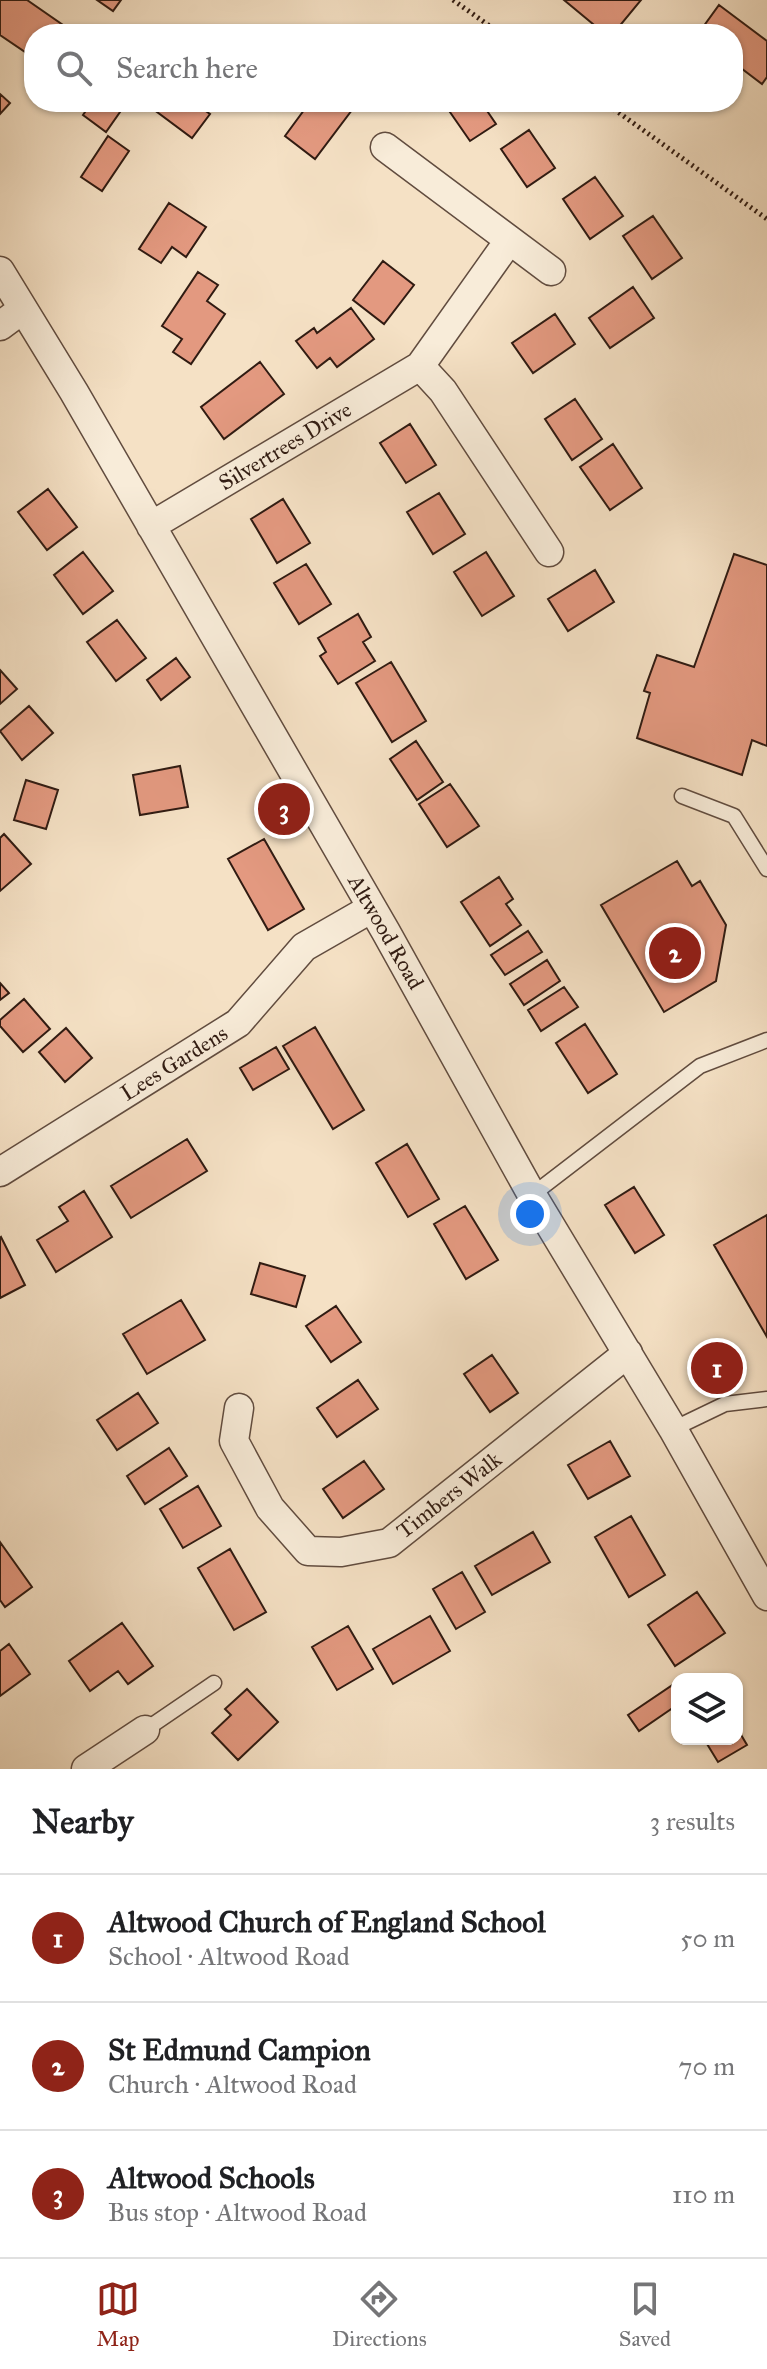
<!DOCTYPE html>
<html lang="en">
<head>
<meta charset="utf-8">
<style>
  :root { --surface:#fff; --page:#f6f6f6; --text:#202124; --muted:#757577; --line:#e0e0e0; --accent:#8f2418 }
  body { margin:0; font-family:"IM FELL Great Primer",serif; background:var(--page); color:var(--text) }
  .controls { position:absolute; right:24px; bottom:24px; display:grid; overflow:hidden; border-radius:16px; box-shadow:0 2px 6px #0004 }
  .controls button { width:72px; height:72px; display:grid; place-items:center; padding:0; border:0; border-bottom:2px solid var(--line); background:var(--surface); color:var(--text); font:40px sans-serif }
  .you { position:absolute; left:530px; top:1214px; width:28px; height:28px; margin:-20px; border:6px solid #fff; border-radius:50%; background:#1a73e8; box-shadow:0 0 0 12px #1a73e833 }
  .badge { display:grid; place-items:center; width:52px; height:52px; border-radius:50%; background:var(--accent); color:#fff; font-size:26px; font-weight:700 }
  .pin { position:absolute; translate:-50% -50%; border:4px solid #fff; box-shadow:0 2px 8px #0006 }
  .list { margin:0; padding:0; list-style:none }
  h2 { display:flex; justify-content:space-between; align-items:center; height:104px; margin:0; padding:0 32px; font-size:34px }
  h2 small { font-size:26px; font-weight:400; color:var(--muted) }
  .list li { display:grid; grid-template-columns:52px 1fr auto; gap:24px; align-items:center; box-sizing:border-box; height:128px; padding:0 32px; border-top:2px solid var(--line) }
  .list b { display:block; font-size:30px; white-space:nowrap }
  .list p { margin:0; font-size:26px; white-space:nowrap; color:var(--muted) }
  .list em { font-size:26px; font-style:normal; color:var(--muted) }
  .icon { flex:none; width:44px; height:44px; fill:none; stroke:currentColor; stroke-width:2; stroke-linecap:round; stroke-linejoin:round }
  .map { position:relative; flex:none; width:767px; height:1769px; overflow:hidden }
  .search { position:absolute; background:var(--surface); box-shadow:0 2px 6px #0004; left:24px; right:24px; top:24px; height:88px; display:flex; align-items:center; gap:20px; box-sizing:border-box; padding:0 28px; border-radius:32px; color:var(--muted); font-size:30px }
  .sheet { height:488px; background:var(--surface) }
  nav { display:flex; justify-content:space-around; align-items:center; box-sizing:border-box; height:112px; border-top:2px solid var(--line); background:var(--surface); font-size:22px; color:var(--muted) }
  nav a { display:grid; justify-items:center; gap:4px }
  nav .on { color:var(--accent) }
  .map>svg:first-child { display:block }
  .building { fill:#e39980; stroke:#301b12; stroke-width:2 }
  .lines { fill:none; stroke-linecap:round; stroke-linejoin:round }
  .lane-casing { stroke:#614c3f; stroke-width:17 }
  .street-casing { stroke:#614c3f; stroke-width:31 }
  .path { stroke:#301b12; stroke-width:5; stroke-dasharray:2 4; stroke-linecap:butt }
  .lane { stroke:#f8ecd9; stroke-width:14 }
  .street { stroke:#f8ecd9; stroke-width:28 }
  .labels { text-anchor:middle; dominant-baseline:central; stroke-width:7; stroke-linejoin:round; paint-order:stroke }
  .street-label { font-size:22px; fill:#301b12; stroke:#f8ecd9 }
</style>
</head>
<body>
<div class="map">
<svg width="767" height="1769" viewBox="0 0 767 1769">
  <rect width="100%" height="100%" fill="#f5e1c5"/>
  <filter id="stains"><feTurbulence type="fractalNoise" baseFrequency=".0025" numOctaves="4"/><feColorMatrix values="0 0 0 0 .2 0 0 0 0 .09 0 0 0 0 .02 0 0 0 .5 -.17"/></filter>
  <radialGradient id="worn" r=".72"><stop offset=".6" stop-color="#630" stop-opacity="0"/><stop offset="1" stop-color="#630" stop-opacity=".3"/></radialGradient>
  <path class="building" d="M0,0h27l36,25 -7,9h-22v24l-34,-23z
    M97,0h24l-8,11z
    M564,0h77l-28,34h-8z
    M719,5l48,36v36l-5,7 -29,-22v-28h-35z
    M0,94l10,9 -10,11z
    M92,102h35l-21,30 -23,-17z
    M152,102h52l-4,5 10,7 -18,24 -43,-32z
    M310,102h39l6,4 -40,53 -30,-23z
    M443,102h38l15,22 -26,17z
    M529,130l26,38 -28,19 -26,-38z
    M108,136l21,15 -27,40 -21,-14z
    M595,177l28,39 -33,23 -27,-40z
    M169,203l37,24 -20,30 -14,-10 -11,16 -22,-14z
    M653,216l29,42 -30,21 -29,-43z
    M383,261l31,24 -30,39 -31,-24z
    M198,272l20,13 -11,16 18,13 -34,50 -18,-12 9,-13 -20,-13z
    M633,287l21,31 -44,30 -21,-30z
    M351,308l23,31 -37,28 -7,-9 -13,10 -21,-27 18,-13 3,5z
    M555,314l20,30 -42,29 -21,-30z
    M260,362l24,32 -60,45 -23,-32z
    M575,399l27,40 -30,21 -27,-41z
    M410,424l26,41 -30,18 -26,-40z
    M613,444l29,44 -32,22 -30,-43z
    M48,489l29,38 -30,23 -29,-38z
    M439,493l26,41 -32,20 -26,-42z
    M283,499l27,44 -33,20 -26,-44z
    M83,552l30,39 -30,23 -29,-39z
    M486,552l28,44 -32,20 -28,-44z
    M734,554l33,11v181l-15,-6 -10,35 -105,-37 13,-45 -6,-2 13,-36 37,12z
    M306,564l25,40 -32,20 -25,-41z
    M595,570l19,32 -46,29 -20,-32z
    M358,614l13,23 -8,5 12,19 -37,23 -18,-28 6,-4 -8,-14z
    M117,620l29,38 -30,23 -29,-39z
    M176,658l14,19 -29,23 -14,-20z
    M391,662l35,59 -34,21 -36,-59z
    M0,670l17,19 -17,15z
    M29,706l24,27 -31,27 -22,-29z
    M416,741l27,41 -26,18 -27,-41z
    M180,766l8,41 -48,8 -7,-40z
    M26,780l32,10 -12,39 -32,-9z
    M450,784l29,42 -32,21 -28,-43z
    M4,834l27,30 -31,27v-53z
    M264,839l40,70 -36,21 -40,-71z
    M677,861l15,25 8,-5 26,44 -10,56 -52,31 -63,-107z
    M499,877l14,22 -7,5 15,21 -31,21 -29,-44z
    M528,931l14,21 -37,23 -14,-20z
    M547,960l13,21 -36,24 -14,-21z
    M0,983l9,10 -9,7z
    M564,987l14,20 -37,24 -13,-21z
    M24,999l26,30 -27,23 -23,-26v-6z
    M585,1024l32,50 -29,19 -32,-50z
    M315,1027l49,83 -31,19 -50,-83z
    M66,1028l26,30 -27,24 -26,-30z
    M276,1047l13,22 -36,21 -13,-22z
    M187,1139l20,32 -76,47 -20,-32z
    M407,1144l32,55 -31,18 -32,-54z
    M634,1187l30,48 -29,18 -30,-48z
    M84,1191l28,46 -56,35 -19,-32 31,-19 -9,-14z
    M465,1206l33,54 -32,19 -32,-55z
    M767,1215v122l-53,-92z
    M1,1237l24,48 -25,13v-60z
    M260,1263l45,13 -9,31 -45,-13z
    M181,1300l24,40 -58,34 -24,-40z
    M336,1306l25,36 -30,20 -25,-36z
    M492,1355l26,38 -28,19 -26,-38z
    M358,1380l20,29 -41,28 -20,-29z
    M138,1393l20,30 -41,27 -20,-30z
    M610,1441l20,35 -42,23 -20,-34z
    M169,1448l18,28 -42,28 -18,-28z
    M364,1461l20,28 -41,29 -20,-29z
    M198,1486l23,40 -38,22 -23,-39z
    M631,1516l34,59 -36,22 -34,-60z
    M533,1532l17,30 -58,33 -17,-29z
    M0,1542l32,45 -27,20 -5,-7z
    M230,1549l36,63 -32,18 -36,-62z
    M462,1572l23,40 -29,17 -23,-40z
    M697,1592l28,41 -50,33 -27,-41z
    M430,1616l20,35 -57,33 -20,-35z
    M122,1623l31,43 -25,18 -10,-13 -28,20 -21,-30z
    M348,1626l25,43 -36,21 -25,-43z
    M9,1644l21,30 -30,22v-45z
    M677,1682v23l-38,26 -11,-16z
    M247,1689l31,33 -40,38 -26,-27 19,-18 -6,-6z
    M737,1728l10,17 -29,17 -14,-23h33z"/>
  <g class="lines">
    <g class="lane-casing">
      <path id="lane" d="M682,796l52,20 33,53
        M532,1195l168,-129 67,-26
        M673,1429l52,-25 42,-5
        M145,1730l69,-47"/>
    </g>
    <g class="street-casing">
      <path id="street" d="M385,147l166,124
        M0,271l74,121 312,540 146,263 141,234 94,167
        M0,326l23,-17
        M420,366l23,25 106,161
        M151,526l269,-160 88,-124
        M0,1172l238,-149 66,-76 68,-39
        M239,1408l-5,33 36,67 38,43 33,1 48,-9 239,-190
        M86,1769l59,-39"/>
    </g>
    <path class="path" d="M453,0l48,34
      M604,102l163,117"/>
    <use href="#lane" class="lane"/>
    <use href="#street" class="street"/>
  </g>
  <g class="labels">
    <g class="street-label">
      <text transform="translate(285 446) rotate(-31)">Silvertrees Drive</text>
      <text transform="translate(386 932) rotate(60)">Altwood Road</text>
      <text transform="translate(174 1063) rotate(-32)">Lees Gardens</text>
      <text transform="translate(449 1495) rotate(-38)">Timbers Walk</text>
    </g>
  </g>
  <rect width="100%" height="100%" filter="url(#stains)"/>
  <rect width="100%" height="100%" fill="url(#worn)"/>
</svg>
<div class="controls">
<button><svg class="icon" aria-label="layers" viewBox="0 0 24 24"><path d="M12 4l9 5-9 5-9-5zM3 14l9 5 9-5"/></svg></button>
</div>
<div class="you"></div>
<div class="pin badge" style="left:717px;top:1368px">1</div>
<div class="pin badge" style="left:675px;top:953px">2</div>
<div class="pin badge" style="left:284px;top:809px">3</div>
<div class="search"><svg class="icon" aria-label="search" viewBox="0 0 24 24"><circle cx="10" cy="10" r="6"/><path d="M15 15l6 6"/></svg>Search here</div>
</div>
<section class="sheet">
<h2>Nearby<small>3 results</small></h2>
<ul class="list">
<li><span class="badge">1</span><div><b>Altwood Church of England School</b><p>School · Altwood Road</p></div><em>50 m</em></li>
<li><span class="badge">2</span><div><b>St Edmund Campion</b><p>Church · Altwood Road</p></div><em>70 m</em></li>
<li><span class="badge">3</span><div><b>Altwood Schools</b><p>Bus stop · Altwood Road</p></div><em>110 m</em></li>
</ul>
</section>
<nav>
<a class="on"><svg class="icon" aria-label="map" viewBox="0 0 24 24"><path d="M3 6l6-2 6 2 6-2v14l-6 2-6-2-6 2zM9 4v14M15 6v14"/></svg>Map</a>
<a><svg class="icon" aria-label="directions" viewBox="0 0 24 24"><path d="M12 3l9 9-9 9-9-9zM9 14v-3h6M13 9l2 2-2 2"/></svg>Directions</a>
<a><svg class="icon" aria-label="saved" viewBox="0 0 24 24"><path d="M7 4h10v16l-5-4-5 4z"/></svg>Saved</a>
</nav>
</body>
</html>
